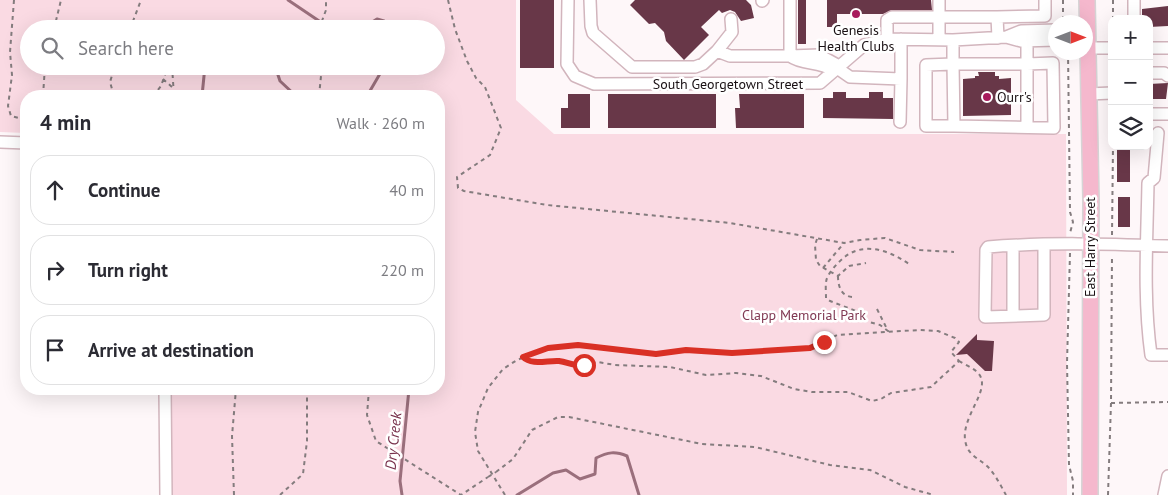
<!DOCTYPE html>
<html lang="en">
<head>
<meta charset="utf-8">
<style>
  :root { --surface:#fff; --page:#f7f7f7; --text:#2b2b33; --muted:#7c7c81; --line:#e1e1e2 }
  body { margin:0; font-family:"PT Sans",sans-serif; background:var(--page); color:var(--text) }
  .controls { position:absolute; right:15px; top:15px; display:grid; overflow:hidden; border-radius:10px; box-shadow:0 5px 20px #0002 }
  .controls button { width:45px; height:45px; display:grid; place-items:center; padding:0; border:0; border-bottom:1px solid var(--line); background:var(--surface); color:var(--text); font:25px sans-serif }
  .compass { position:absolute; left:1048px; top:15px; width:45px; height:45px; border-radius:50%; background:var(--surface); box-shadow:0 5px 20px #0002; rotate:90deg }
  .stop { position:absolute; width:15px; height:15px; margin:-11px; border:4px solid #d93025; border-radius:50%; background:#fff }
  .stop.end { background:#d93025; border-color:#fff; box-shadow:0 1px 5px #0008 }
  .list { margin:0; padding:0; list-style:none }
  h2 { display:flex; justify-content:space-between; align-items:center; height:65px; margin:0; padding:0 20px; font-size:21px }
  h2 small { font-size:16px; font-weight:400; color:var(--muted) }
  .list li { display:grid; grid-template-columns:32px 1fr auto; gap:15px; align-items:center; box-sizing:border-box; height:70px; margin:0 10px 10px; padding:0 10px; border:1px solid var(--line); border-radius:20px }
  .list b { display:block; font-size:19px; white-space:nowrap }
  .list em { font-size:16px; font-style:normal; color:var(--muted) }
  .icon { flex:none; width:28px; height:28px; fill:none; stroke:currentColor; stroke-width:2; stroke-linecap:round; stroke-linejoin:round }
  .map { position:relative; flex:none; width:1168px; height:495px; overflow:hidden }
  .search { position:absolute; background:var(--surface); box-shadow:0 5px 20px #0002; left:20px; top:20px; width:425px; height:55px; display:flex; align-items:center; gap:12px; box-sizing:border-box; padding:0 18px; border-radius:28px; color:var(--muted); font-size:19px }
  .panel { position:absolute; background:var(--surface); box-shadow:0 5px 20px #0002; left:20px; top:90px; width:425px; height:305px; border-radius:20px }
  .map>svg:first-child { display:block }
  .green { fill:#fadae3; fill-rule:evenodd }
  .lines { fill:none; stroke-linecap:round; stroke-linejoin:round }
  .stream { stroke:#9a6f7c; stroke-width:3 }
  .building { fill:#683748 }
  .minor-casing { stroke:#d2b5bd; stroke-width:14 }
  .major-casing { stroke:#d6d4d5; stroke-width:18 }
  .path { stroke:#847c7e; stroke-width:2; stroke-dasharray:4 4; stroke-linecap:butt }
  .minor { stroke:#fff; stroke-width:11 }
  .major { stroke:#f5b8cd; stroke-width:15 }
  .path-bridge { stroke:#847c7e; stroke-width:2; stroke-dasharray:4 4; stroke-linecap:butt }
  .route { stroke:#d93025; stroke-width:6 }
  .poi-dot { fill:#a81b5d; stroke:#fff; stroke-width:2 }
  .labels { text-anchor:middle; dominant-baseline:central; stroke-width:5; stroke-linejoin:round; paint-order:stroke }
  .poi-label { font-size:14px; fill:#1a1114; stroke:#fff }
  .street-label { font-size:14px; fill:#1a1114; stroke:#fff }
  .park-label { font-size:14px; fill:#813953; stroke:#fff }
  .water-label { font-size:15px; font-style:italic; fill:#78314c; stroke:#fff }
</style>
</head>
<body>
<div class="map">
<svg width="1168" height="495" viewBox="0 0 1168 495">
  <rect width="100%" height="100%" fill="#fef7f9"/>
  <path class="green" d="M0,0h516v100l38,34h512l1,361h-897l-1,-106h270v-293h-413v37l-26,-1zM29,29h407v37h-407z"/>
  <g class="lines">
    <path class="stream" d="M288,0l43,29
      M361,29l16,-10 7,2 3,8
      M275,66l5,15 16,15
      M202,96l3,-30
      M367,96l14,-24 1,-6
      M402,495l-2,-14 9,-92
      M517,495l36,-22 13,-3 14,9 15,-5 1,-16c12,-6 19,-7 31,-2l12,39"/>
  </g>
  <path class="building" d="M520,0h34v68h-34z
    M635,0h111l5,5 3,13 -13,3 -6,-9 -5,-2 -8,3 -3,-3 -18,17 8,8 -25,25 -18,-19 -2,-9 -9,-9 -6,1 -19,-19z
    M798,0h8v44h-8z
    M827,0h104l1,10h-40l-9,4h-46v13h-10z
    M1168,6v20l-19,1v-8h-7v-10z
    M978,72h17v4h4v3l12,-1v37l-48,1v-37l12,-1v-2h4z
    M1168,83l-2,16h-17v-15z
    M833,92h13v6h23v-6h14v6h10v21l-70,-1v-20h10z
    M568,94h22v34h-29v-20h7z
    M608,94h108v34h-108z
    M739,94h65v34h-68l-1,-20h5z
    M1117,146h13v36h-13z
    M1118,197h12v30h-12z
    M977,334v6l17,1 -2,30h-7l-18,-17 -11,1z"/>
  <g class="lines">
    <g class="minor-casing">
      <path id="minor" d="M568,0l-1,64 8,12 19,8 226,-1 44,-38 23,-6 66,1 53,-3 15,4 35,-1
        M590,0l1,26 2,7 39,34h63l8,-3 14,-13 13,5h60v-56
        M939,0v40
        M762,1l1,-1
        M997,17l48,-1v-16
        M1134,19v-19
        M1006,37l15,-6 35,-1
        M887,39v-19l5,-3h105l1,21
        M953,40v24h74v-23
        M1087,48h25
        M1149,48h19
        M717,51l15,-19 -1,-13
        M837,68l13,9 51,2v-40
        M834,71c-15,-11 -30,-5 -44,-15l29,-1 20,11
        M1149,73h15l4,3
        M1088,94l24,-1
        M1149,114h19
        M900,122l1,-43
        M954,126h-28v-61l27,-1 1,62 100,2 -1,-65 -26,1v63
        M1158,133l-4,45 -6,5c-1,58 -5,114 3,172h17
        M0,142l26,1
        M1044,245v70l-59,2 1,-67 2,-3c60,-5 120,-3 180,-1
        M1013,316v-70
        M165,389l1,106
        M1164,495l4,-19"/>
    </g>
    <g class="major-casing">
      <path id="major" d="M1087,0l4,200 -1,295"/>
    </g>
    <path class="path" d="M14,0l-4,52 2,23 -4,31 3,10 15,4
      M448,0l7,29 12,32 9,17 9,9 16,41 -11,27 -33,22 1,11 6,3 83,14 183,18 114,20 16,-3 25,-2 35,12 34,2
      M1063,0v22
      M1113,0v19
      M54,29l7,-29
      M130,29l11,-29
      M319,29l7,-19v-10
      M1068,52l2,160 3,10 -3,11
      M172,66l2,30
      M163,79l9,8
      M43,96l2,-30
      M114,96l-4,-14 5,-16
      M153,96l8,-10 7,-20
      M319,96l3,-30
      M1112,235l1,-89
      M817,239l-2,6 1,15 4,6 18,10 11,-10 17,-3
      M1070,253l-3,110 2,102 4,16v14
      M823,268l21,-25
      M838,276c0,10 3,20 14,21
      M877,309l11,22 -8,-6 -11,-3 -13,-11 -26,-10 -4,-3c0,-6 -1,-15 1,-20 2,-5 8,-12 12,-16 21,-22 48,-13 70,2
      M959,361c5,3 12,6 17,10 21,17 -21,48 -9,76 4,10 16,14 22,21 7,8 12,18 17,27
      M369,389l-2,26 9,26 85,54 27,-18
      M1111,403l57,-1
      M496,472l17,-13 19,-29 26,-13h11l133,27 53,3 75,18 40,5 35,17 29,8
      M234,495l-2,-59 4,-47
      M280,495l23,-21 4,-33v-52
      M505,495l-27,-44 -3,-19 3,-20 10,-24 15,-19 14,-9 31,-12 30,-3 78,8 30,-3 46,3 78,-5 27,-13 82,-5 19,1 17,7 4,4 -8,10 8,9 -28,26 -40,6 -10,6 -9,2 -24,-9h-36l-18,-3 -33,-13 -25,-3 -30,2 -36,-8 -55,-2 -17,-3 -20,4 -17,-5 -28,1 -10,-5
      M1108,495l3,-92 1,-148"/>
    <use href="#minor" class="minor"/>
    <use href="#major" class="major"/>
    <path class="path-bridge" d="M488,477l8,-5"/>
  </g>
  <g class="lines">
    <path class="route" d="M584,365c-10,2 -16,-3 -25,-4 -11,-1 -27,5 -36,-4l25,-9 30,-3 78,9 30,-4 46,3 78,-5 14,-6"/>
  </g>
  <g class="poi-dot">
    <circle cx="856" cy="14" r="5"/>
    <circle cx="987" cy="97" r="5"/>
  </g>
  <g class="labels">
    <g class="poi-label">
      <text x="856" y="30">Genesis<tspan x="856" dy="16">Health Clubs</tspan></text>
      <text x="997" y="97" text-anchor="start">Ourr's</text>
    </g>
    <g class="street-label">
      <text x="728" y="84">South Georgetown Street</text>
      <text transform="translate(1090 247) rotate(-90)">East Harry Street</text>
    </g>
    <g class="park-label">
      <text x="804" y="315">Clapp Memorial Park</text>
    </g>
    <g class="water-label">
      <text transform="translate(393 441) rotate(-84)">Dry Creek</text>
    </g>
  </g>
</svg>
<div class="controls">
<button>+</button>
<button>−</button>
<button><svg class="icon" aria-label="layers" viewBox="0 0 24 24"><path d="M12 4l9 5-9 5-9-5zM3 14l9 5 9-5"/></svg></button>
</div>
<svg class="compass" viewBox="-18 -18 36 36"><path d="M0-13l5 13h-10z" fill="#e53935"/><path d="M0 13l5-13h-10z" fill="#7c7c81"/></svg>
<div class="stop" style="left:584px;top:365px"></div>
<div class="stop end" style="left:824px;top:342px"></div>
<div class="search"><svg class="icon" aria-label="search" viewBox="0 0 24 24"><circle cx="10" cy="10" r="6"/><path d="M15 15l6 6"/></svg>Search here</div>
<section class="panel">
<h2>4 min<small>Walk · 260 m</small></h2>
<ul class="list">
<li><svg class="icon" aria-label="ahead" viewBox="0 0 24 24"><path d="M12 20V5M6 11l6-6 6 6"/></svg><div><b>Continue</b></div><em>40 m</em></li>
<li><svg class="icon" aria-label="right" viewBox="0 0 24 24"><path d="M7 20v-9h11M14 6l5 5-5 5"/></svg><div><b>Turn right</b></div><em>220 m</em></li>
<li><svg class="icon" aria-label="arrive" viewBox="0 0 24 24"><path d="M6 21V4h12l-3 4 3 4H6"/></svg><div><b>Arrive at destination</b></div></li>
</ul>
</section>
</div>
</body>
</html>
